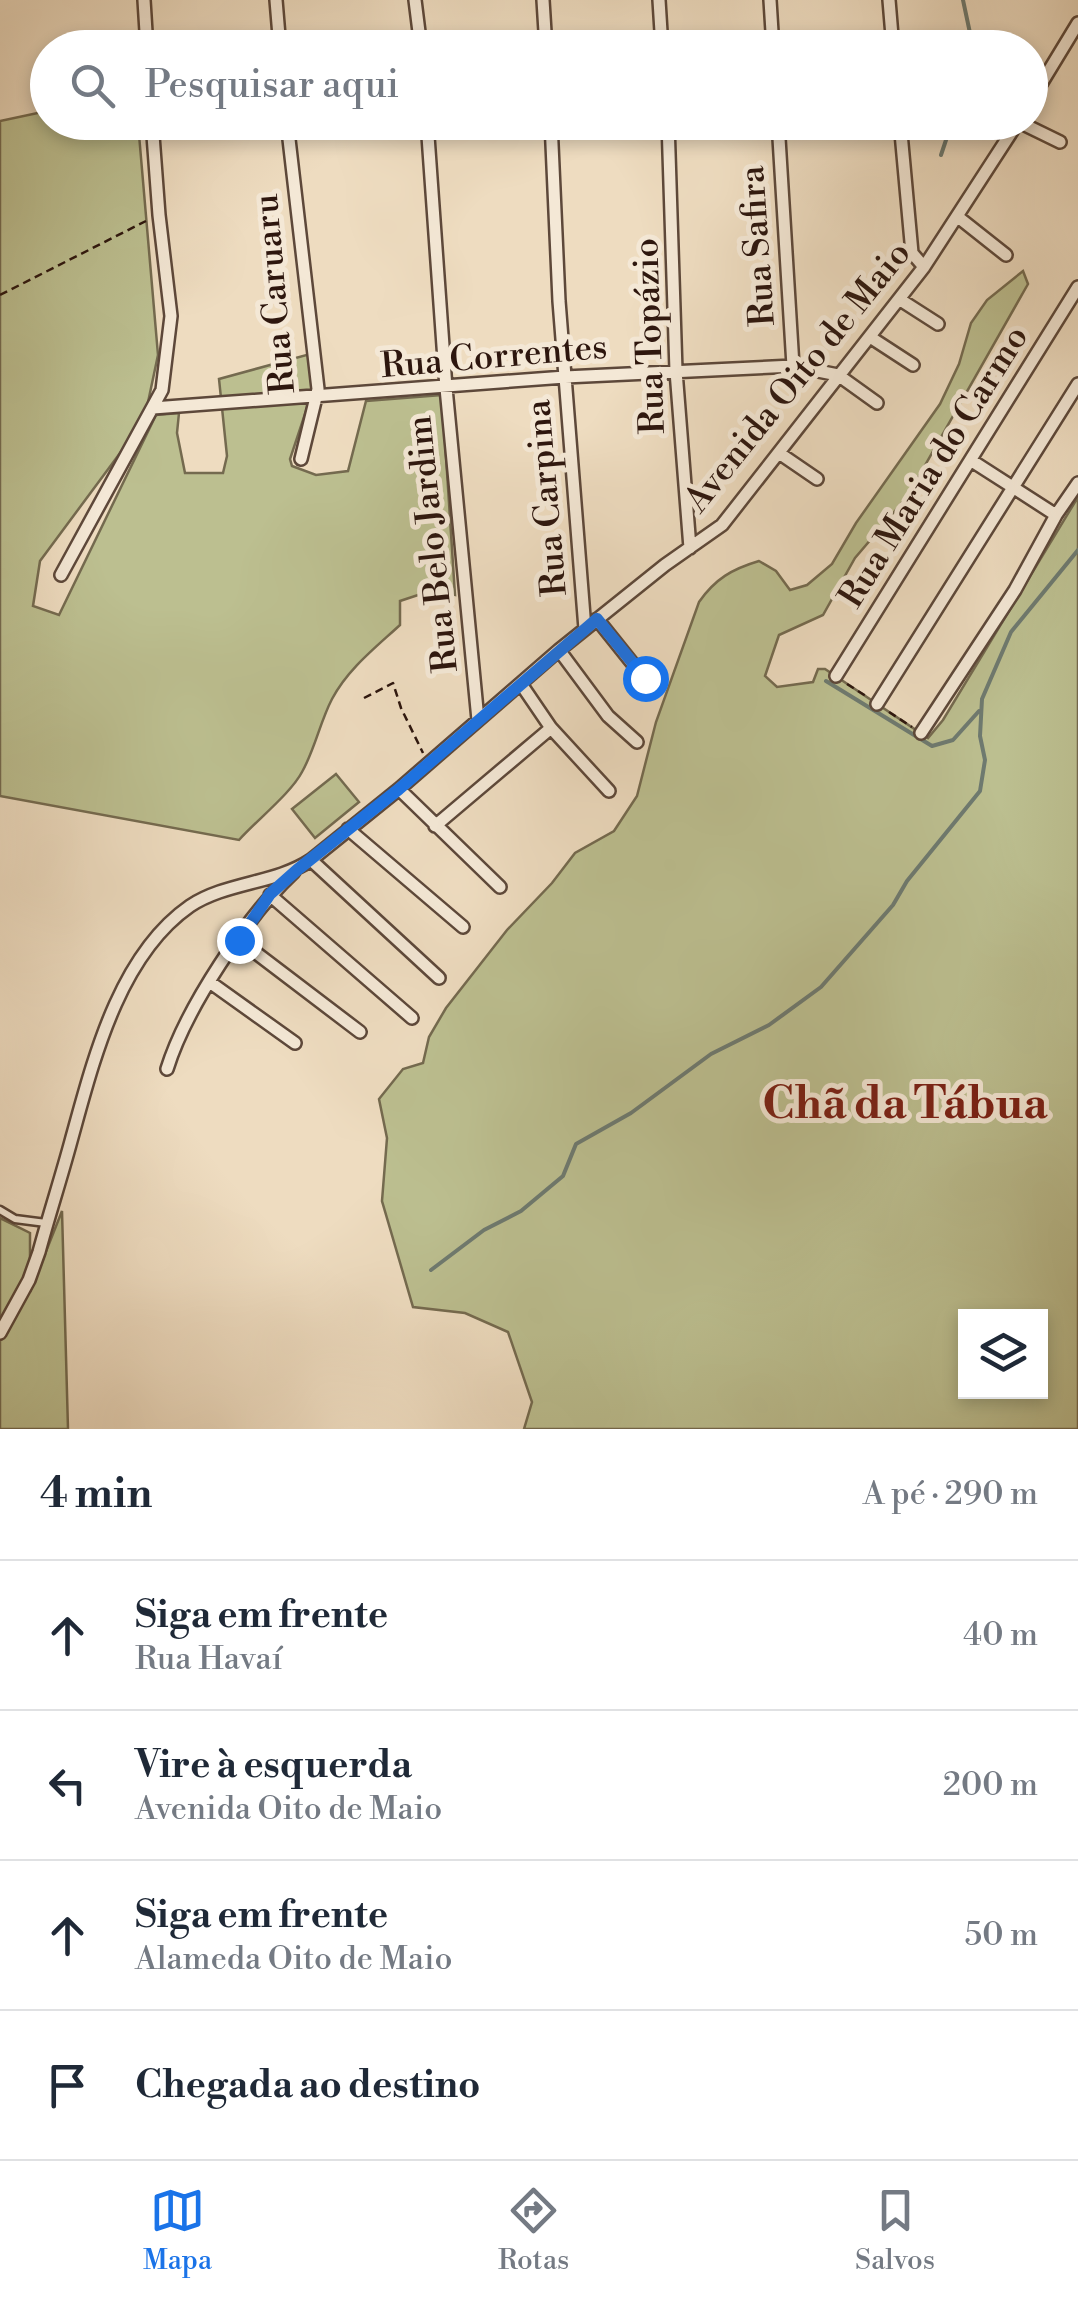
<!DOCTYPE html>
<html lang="pt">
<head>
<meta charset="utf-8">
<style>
  :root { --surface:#fff; --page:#f6f6f7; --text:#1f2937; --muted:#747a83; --line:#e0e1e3; --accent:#1a73e8 }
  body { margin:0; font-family:"Libre Bodoni",serif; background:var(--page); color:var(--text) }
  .controls { position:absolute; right:30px; bottom:30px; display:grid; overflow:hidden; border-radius:0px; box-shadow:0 5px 15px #0003 }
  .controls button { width:90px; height:90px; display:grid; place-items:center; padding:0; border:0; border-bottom:2px solid var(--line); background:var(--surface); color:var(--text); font:50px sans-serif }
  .stop { position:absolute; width:30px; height:30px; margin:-22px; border:8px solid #1a73e8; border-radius:50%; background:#fff }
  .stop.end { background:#1a73e8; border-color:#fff; box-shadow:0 2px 10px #0008 }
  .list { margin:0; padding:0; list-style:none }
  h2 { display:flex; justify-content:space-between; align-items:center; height:130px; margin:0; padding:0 40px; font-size:42px }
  h2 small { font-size:32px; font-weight:400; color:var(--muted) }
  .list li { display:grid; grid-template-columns:65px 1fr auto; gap:30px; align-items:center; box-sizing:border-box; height:150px; padding:0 40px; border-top:2px solid var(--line) }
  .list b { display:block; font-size:38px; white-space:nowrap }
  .list p { margin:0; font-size:32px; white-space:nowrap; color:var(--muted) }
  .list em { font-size:32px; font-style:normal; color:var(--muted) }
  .icon { flex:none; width:55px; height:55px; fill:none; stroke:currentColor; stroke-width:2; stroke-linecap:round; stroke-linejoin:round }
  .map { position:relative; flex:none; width:1078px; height:1429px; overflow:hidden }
  .search { position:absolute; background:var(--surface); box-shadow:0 5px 15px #0003; left:30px; right:30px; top:30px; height:110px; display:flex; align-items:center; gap:25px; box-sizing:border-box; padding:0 35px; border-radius:55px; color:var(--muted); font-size:38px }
  .sheet { height:730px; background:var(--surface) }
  nav { display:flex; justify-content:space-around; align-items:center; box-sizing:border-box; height:140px; border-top:2px solid var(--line); background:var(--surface); font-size:28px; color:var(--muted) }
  nav a { display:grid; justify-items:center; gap:5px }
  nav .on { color:var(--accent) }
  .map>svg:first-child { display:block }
  .green { fill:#bcbf90; stroke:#746a4f; stroke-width:2.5; fill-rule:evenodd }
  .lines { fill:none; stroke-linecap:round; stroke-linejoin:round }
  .stream { stroke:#6e7a70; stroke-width:4 }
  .service-casing { stroke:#5d483a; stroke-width:11 }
  .minor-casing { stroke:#5d483a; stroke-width:16 }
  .path { stroke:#2d160e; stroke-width:2.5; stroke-dasharray:8 5; stroke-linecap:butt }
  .service { stroke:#f4e8d6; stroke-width:6 }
  .minor { stroke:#f4e8d6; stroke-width:11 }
  .route { stroke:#1a73e8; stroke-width:12 }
  .labels { text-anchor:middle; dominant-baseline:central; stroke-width:10; stroke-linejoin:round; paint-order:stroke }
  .street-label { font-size:35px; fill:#2d160e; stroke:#f4e8d6 }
  .district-label { font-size:45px; font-weight:bold; fill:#7a1f14; stroke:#f4e8d6 }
</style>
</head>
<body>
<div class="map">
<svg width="1078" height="1429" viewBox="0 0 1078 1429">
  <rect width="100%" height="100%" fill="#eedcc0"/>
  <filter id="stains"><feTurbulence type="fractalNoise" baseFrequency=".002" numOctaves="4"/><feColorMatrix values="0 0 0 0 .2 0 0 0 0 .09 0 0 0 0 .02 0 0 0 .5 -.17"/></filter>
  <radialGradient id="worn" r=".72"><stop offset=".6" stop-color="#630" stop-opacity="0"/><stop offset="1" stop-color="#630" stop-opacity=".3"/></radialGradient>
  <path class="green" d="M47,111l1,11 90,1 20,232 -11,52 -18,34 -89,120 -7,45 26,9 97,-200 23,-2 -2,20 8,40h38l4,-17 -8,-77 91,-25 3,36 -23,69 2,7 24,9 32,-4 18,-70 76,-6 13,200 -22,-5 -33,11v24c-25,23 -52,44 -68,74 -12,23 -17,50 -30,73 -11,21 -45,48 -63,68l-239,-44v-675z
    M1023,271l5,13 -121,213 -52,61 -32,57 -44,20 -14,41 12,11 36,-5 5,-13h7l103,69 15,-18 135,-223v932h-554l8,-27 -24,-70 -43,-19 -52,-6 -31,-106 5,-63 -8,-39 24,-30 20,-6 6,-26 17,-29 61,-78 45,-47 23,-30 39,-22 23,-35 19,-74 43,-120c16,-23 33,-33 60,-41l17,10 14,19 17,-5 25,-21 24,-41 84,-119 19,-40 12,-41 16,-23zM966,1316h74v76h-74z
    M336,774l23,28 -44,36 -23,-29z
    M62,1211l6,218h-68v-211l30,15v59z"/>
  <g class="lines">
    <path class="stream" d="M963,0l7,33 -1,15
      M941,155l11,-33
      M826,681l106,65 21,-6 26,-29
      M431,1270l53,-40 37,-19 42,-35 13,-32 55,-31 80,-59 58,-29 52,-38 72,-82 14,-24 73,-90 5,-31 -5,-24 2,-37 29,-67 67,-82"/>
    <g class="service-casing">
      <path id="service" d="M0,1210l15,9 31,4"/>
    </g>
    <g class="minor-casing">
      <path id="minor" d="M144,0l3,48
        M276,0l4,48
        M415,0l6,48
        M543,0l3,48
        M659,0l3,48
        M770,0l3,48
        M889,0l4,48
        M1030,102l48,-79
        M287,122l31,267 -17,70
        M427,122l19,266 32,332
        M551,122l8,179 26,328
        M668,122l8,249 14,177
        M778,122l15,244
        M900,122l12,131 12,14
        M1019,122l41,20
        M958,217l48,38
        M899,299l39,25
        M870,337l43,28
        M153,408l412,-31 228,-11 45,9 39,28
        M779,453l38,26
        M972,461l84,54
        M61,575l101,-185 9,-74 -12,-101 -7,-93
        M597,619l48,60
        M559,650l49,66 29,26
        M836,676l242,-389
        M521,684l30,44 58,63
        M877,704l201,-320
        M921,733l94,-143 41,-75 22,-32
        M399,789l101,98
        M435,826l116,-98
        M348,829l115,98
        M311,860l128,118
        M270,895l142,123
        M239,940l121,92
        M211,983l84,60
        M167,1069c19,-61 80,-153 127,-197
        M0,1333l29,-53 10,-28c10,-37 22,-74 32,-111 22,-79 47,-185 119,-235 36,-24 85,-22 121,-46l88,-71 160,-139 106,-85 57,-40 202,-258 94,-145"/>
    </g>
    <path class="path" d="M0,295l146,-74
      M847,684l19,12
      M364,698l29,-15 8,25 22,45
      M889,712l23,15"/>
    <use href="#service" class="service"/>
    <use href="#minor" class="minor"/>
  </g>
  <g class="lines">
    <path class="route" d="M239,940l31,-46 27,-24 102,-81 198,-170 48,59"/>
  </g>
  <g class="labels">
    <g class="street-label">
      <text transform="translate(758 246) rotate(-94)">Rua Safira</text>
      <text transform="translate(275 294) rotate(-95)">Rua Caruaru</text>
      <text transform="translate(650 336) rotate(-92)">Rua Topázio</text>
      <text transform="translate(494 357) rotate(-5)">Rua Correntes</text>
      <text transform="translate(798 377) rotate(-51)">Avenida Oito de Maio</text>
      <text transform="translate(934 467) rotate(-58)">Rua Maria do Carmo</text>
      <text transform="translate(547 498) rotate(-95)">Rua Carpina</text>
      <text transform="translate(433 544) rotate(-96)">Rua Belo Jardim</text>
    </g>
    <g class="district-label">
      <text x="905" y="1104">Chã da Tábua</text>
    </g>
  </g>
  <rect width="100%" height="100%" filter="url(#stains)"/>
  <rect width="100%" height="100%" fill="url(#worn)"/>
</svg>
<div class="controls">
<button><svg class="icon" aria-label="layers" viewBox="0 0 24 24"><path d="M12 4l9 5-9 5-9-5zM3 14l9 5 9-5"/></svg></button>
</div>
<div class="stop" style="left:645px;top:678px"></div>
<div class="stop end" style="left:239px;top:940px"></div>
<div class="search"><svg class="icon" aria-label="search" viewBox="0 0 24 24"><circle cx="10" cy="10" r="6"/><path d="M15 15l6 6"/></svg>Pesquisar aqui</div>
</div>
<section class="sheet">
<h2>4 min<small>A pé · 290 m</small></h2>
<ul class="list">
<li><svg class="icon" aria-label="ahead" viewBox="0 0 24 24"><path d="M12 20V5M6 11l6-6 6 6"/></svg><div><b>Siga em frente</b><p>Rua Havaí</p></div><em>40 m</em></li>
<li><svg class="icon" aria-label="left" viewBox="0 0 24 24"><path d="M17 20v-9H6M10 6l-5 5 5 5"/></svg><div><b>Vire à esquerda</b><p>Avenida Oito de Maio</p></div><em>200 m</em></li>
<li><svg class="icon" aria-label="ahead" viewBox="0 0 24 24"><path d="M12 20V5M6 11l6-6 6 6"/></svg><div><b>Siga em frente</b><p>Alameda Oito de Maio</p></div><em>50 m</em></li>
<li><svg class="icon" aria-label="arrive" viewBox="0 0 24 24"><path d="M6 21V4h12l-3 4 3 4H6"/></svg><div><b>Chegada ao destino</b></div></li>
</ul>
</section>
<nav>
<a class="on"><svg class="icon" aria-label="map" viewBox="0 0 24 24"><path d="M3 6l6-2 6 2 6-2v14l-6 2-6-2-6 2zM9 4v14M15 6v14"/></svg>Mapa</a>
<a><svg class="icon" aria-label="directions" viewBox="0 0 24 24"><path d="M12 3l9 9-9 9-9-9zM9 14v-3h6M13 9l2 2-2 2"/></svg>Rotas</a>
<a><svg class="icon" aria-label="saved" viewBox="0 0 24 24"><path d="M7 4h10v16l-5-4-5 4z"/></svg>Salvos</a>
</nav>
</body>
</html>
